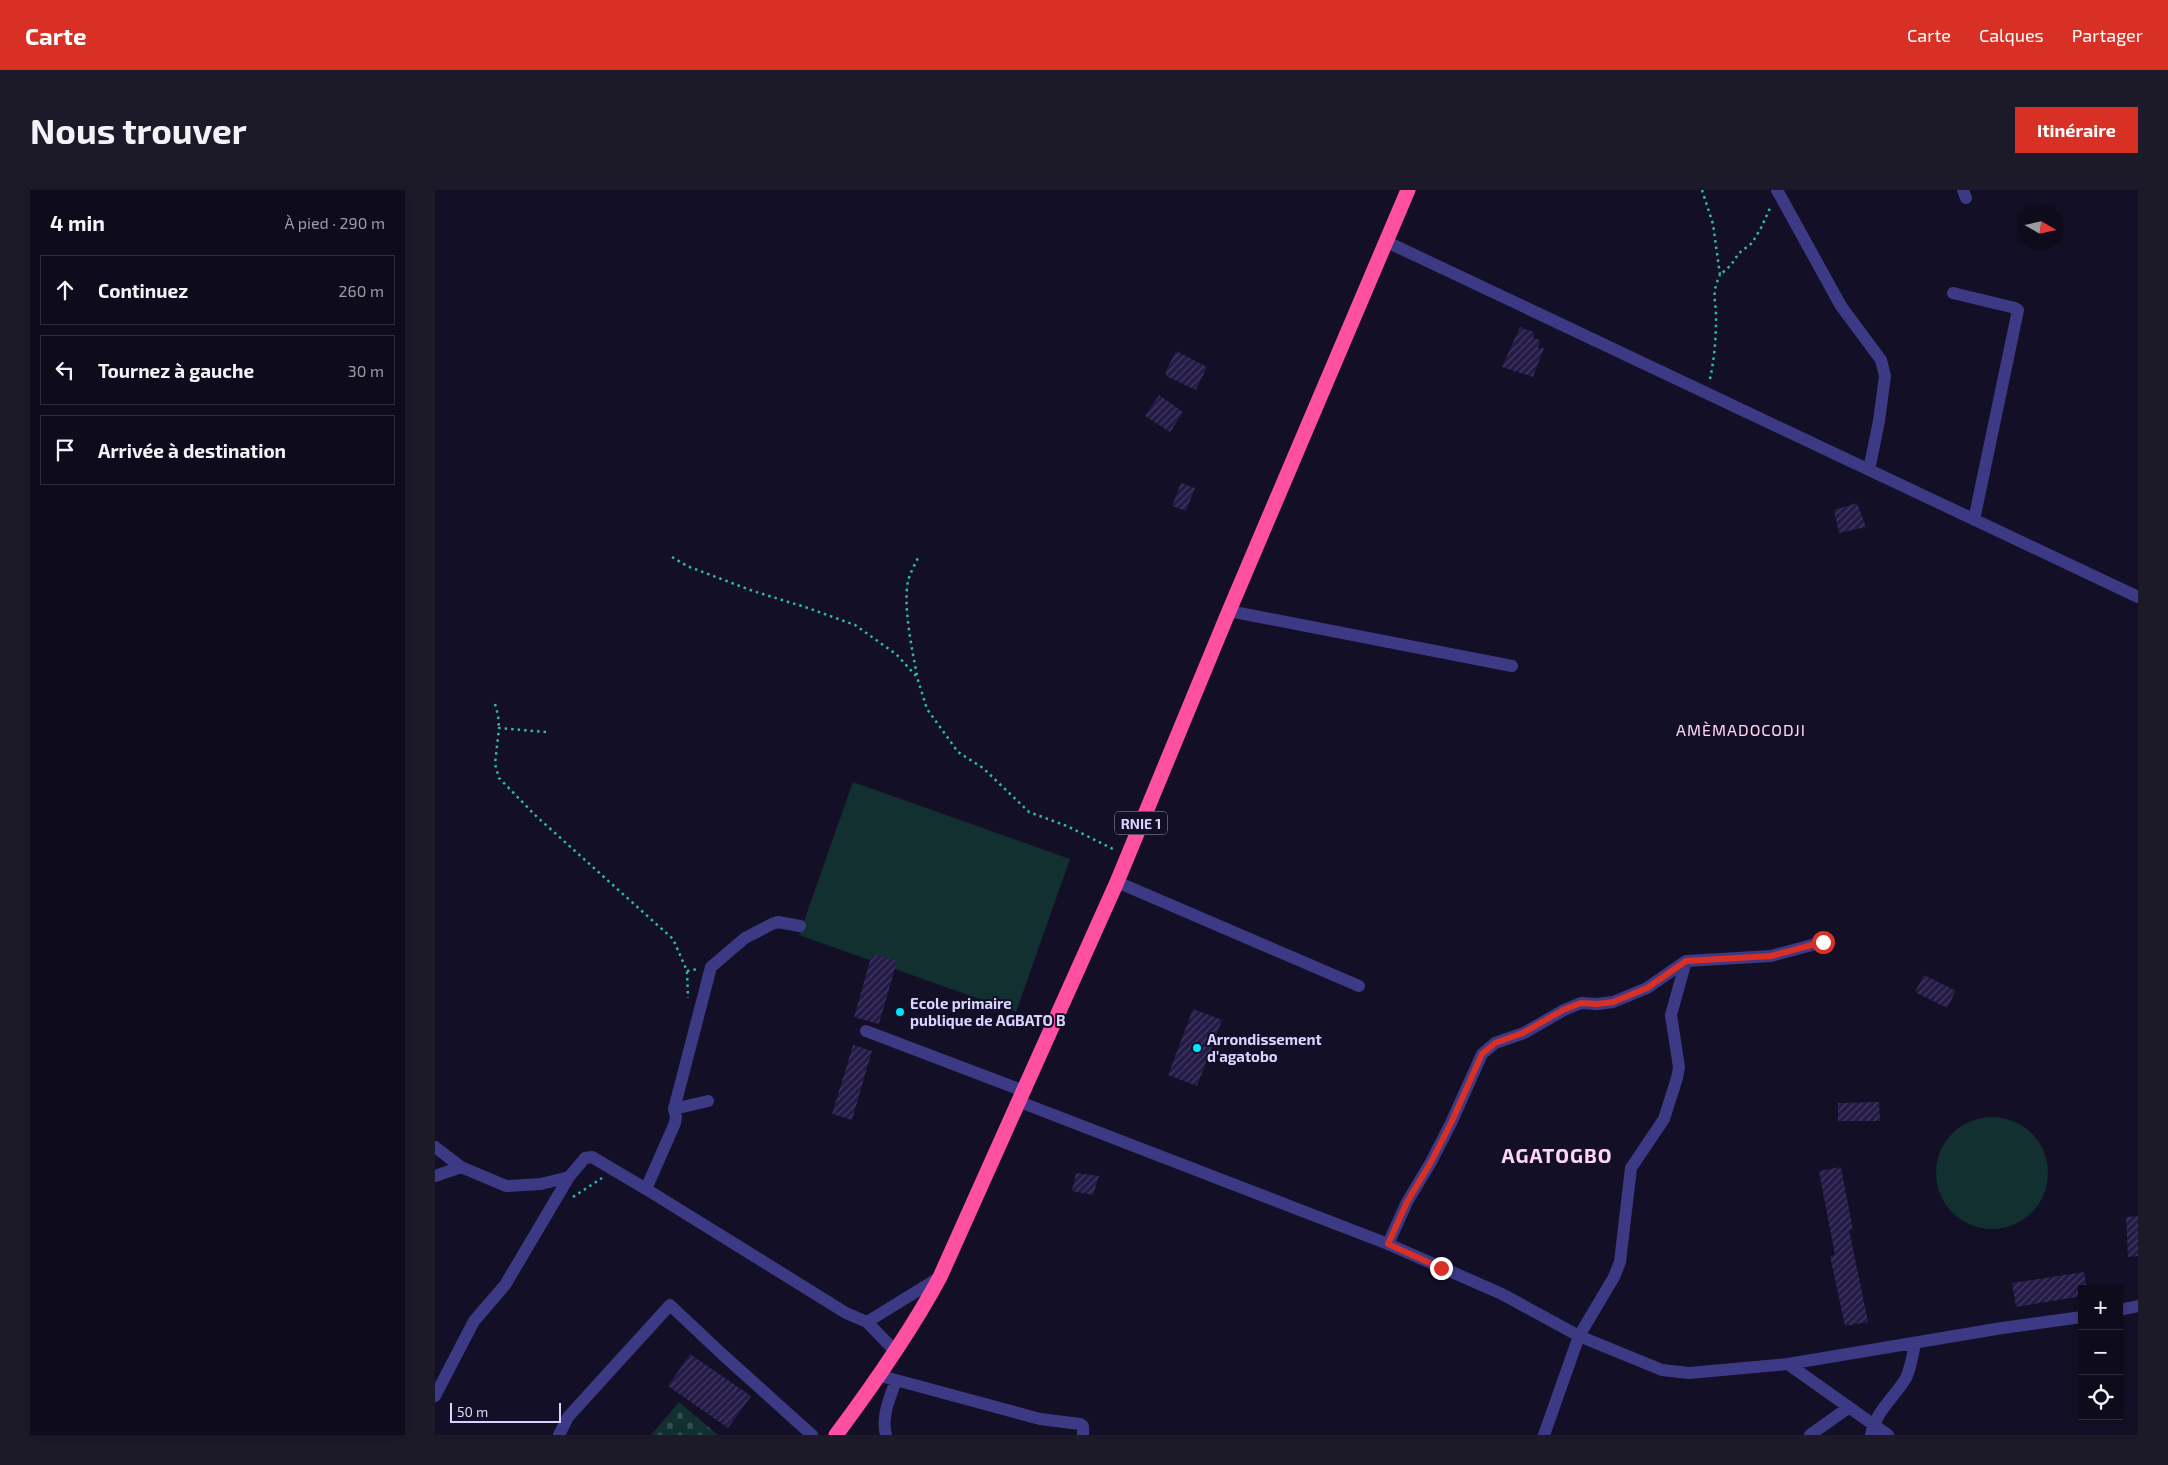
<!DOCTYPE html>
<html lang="fr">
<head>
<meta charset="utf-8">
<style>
  :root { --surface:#0e0b1c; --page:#1c1929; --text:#f1f3f6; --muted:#9b9ba3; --line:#2e2b3b; --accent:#d93025 }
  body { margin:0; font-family:"Exo 2",sans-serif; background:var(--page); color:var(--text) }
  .controls { position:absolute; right:15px; bottom:15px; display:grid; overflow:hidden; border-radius:0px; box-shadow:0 2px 8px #0003 }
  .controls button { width:45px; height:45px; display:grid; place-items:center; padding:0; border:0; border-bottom:1px solid var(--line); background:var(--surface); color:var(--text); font:25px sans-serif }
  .compass { position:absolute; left:1583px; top:15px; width:45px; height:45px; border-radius:50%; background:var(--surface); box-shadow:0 2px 8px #0003; rotate:99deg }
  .scale { position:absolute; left:15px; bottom:12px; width:111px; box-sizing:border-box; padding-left:5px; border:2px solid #d9d4ff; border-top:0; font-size:14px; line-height:18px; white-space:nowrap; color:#d9d4ff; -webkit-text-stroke:4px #130f26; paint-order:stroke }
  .stop { position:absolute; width:15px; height:15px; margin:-11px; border:4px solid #d93025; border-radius:50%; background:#fff }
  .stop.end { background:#d93025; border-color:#fff; box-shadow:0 1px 5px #0008 }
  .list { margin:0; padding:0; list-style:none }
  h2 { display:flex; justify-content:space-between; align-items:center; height:65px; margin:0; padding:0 20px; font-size:21px }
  h2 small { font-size:16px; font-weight:400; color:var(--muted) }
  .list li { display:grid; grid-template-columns:32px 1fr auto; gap:15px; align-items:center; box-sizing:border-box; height:70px; margin:0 10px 10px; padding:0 10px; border:1px solid var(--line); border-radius:0px }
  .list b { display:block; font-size:19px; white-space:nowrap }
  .list em { font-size:16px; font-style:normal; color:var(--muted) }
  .icon { flex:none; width:28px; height:28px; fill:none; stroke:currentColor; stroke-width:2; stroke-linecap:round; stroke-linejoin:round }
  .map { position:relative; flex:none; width:1703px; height:1245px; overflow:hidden; border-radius:0px }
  header { display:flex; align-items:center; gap:30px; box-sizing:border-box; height:70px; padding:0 25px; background:var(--accent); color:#fff }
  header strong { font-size:24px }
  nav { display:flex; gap:28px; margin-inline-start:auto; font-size:18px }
  .intro { display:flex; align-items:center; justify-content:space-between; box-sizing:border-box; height:120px; padding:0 30px }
  h1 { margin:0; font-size:35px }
  .button { padding:12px 22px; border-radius:0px; background:var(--accent); color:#fff; font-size:18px; font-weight:700 }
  main { display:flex; gap:30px; padding:0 30px }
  aside { flex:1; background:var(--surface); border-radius:0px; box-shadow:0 2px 8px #0003 }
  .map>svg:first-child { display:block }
  .green { fill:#12302f }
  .cemetery { fill:url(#cemetery-stones) }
  .building { fill:url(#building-hatch) }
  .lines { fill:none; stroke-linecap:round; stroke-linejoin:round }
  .path { stroke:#2fb8b0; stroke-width:2.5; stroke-dasharray:2.5 4; stroke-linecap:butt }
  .minor { stroke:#3d3a85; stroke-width:12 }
  .highway { stroke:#ff4fa3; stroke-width:15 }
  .route { stroke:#d93025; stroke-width:6 }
  .poi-dot { fill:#00e5ff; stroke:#130f26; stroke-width:2 }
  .labels { text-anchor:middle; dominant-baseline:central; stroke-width:4; stroke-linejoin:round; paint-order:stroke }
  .shield { fill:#130f26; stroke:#9e99be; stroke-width:1 }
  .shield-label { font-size:14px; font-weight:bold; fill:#d9d4ff }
  .poi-label { font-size:15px; font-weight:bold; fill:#d9d4ff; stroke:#130f26; text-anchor:start }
  .neighbourhood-label { font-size:16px; letter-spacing:1px; fill:#ffd6f0; stroke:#130f26 }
  .district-label { font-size:20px; font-weight:bold; letter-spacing:1px; fill:#ffd6f0; stroke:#130f26 }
</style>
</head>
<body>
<header>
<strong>Carte</strong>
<nav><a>Carte</a><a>Calques</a><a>Partager</a></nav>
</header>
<div class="intro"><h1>Nous trouver</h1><a class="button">Itinéraire</a></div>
<main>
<aside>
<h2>4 min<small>À pied · 290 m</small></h2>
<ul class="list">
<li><svg class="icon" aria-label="ahead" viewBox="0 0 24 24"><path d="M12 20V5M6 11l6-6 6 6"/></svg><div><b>Continuez</b></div><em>260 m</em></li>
<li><svg class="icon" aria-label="left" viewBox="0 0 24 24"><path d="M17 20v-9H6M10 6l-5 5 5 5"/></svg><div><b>Tournez à gauche</b></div><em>30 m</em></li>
<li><svg class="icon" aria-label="arrive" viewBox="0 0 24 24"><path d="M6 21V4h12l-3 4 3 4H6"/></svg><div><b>Arrivée à destination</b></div></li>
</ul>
</aside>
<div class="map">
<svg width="1703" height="1245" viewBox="0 0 1703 1245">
  <defs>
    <pattern id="cemetery-stones" width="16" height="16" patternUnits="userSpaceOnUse" patternTransform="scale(1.25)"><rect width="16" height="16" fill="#12302f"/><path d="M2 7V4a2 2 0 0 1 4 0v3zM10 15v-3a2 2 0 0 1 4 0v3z" fill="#344d4e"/></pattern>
    <pattern id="building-hatch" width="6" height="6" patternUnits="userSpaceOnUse" patternTransform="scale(1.25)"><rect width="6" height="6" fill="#241b47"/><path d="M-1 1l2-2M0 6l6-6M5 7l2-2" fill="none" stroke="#433b63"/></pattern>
  </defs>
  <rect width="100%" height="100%" fill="#130f26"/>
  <path class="green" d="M418,592l217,77 -54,153 -217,-77z
    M1501 983a56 56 0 1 1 112 0a56 56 0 1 1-112 0Z"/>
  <path class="cemetery" d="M244,1212l39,33h-67z"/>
  <path class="building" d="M1085,137l14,5 -1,6 7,2 -2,8h6l-11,29 -31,-10z
    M741,161l31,16 -11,23 -30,-14v-5z
    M724,205l24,17 -13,20 -25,-16z
    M746,293l14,5 -9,23 -14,-5z
    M1422,313l9,24 -27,6 -5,-23z
    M437,764l25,7 -18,63 -25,-7z
    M1489,785l32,16 -9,17 -32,-16z
    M758,819l29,11 -25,66 -29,-11z
    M418,855l19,6 -20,69 -20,-6z
    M1444,912l1,19h-42v-18z
    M1406,977l12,63h-4l19,92 -23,4 -15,-70 5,-1 -16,-84z
    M641,983l23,3 -6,19 -21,-4z
    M1703,1026v40l-10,1 -2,-40z
    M1649,1082l3,17h-5v7l-66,11 -4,-24z
    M255,1164l61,42 -23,32 -60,-42z"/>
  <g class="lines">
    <path class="path" d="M1267,0l11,34 7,51 11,-10 8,-12 13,-10 9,-15 10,-22
      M1275,189c4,-19 6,-39 6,-58 1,-20 -6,-25 4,-46
      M237,367l15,9 66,25 55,17 47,17 41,29 21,23 10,32 31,43 25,16 46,44 38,14 48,24
      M482,485c-5,-25 -14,-69 -9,-94 2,-8 7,-17 11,-25
      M60,514l3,11 1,13
      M111,542l-47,-4 -4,36 4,14 37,38 137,123 14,32 1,27
      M252,781l11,-2
      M138,1007l29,-19"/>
    <path class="minor" d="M1342,0l64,116 40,54 4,16 -6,45 -10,49
      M1528,0l3,8
      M952,52l751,355
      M1518,103l62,15 3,2 -44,210
      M794,421l283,55
      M682,692l242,104
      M1251,771l85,-5 52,-14
      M431,841l158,60
      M585,912l368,142 114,50 77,42 83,34 27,3 99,-9 214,-36 80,-11
      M239,919l37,-142 34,-29 27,-14 6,-2 22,4
      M0,957l26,20 45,19 35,-2 28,-7
      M0,986l26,-9
      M211,999l200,124 21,9 29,30
      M953,1054l19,-42 24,-40 20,-39 31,-69 13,-11 29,-10 40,-23 17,-7 16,1 16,-2 34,-14 39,-27 -15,54 8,52 -2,11 -13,41 -33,49 -11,94 -6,15 -35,59 -35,99
      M1684,1120l19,-4
      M432,1132l73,-45
      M1353,1174l100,71
      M446,1186l159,43 40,5 3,2v9
      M0,1206l39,-75 31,-36 64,-108 16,-19 7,-1 54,32 29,-66 1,-6 -2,-8 34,-8
      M124,1245l9,-18 102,-112 52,49 90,81
      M451,1245c-5,-19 4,-37 10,-55
      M1375,1245l38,-27
      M1436,1245c4,-23 23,-37 35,-57 5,-11 7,-23 9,-35"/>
    <path class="highway" d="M401,1245c38,-51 74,-102 104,-158l177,-395 112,-271 179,-421"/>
  </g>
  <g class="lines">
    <path class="route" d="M1006,1078l-53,-24 19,-42 24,-40 20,-39 31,-69 13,-11 28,-10 40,-23 18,-7 16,1 16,-2 34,-14 39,-27 85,-5 52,-14"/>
  </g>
  <g class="poi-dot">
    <circle cx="465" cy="822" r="5"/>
    <circle cx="762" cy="858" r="5"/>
  </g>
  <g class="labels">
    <rect class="shield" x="680" y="621.5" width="52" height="23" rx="4"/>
    <g class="shield-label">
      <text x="706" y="633">RNIE 1</text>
    </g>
    <g class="poi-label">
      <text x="475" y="813">Ecole primaire<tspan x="475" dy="17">publique de AGBATO B</tspan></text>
      <text x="772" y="849">Arrondissement<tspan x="772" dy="17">d'agatobo</tspan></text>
    </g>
    <g class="neighbourhood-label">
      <text x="1306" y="539">AMÈMADOCODJI</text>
    </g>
    <g class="district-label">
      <text x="1122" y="965">AGATOGBO</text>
    </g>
  </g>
</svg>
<div class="controls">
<button>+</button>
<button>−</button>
<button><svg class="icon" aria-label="locate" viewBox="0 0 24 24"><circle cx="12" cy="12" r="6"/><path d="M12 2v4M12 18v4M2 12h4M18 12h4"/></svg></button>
</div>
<svg class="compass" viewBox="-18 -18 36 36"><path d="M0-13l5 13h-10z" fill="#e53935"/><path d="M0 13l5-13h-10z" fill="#9b9ba3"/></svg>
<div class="scale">50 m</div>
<div class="stop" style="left:1388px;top:752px"></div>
<div class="stop end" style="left:1006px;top:1078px"></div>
</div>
</main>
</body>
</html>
